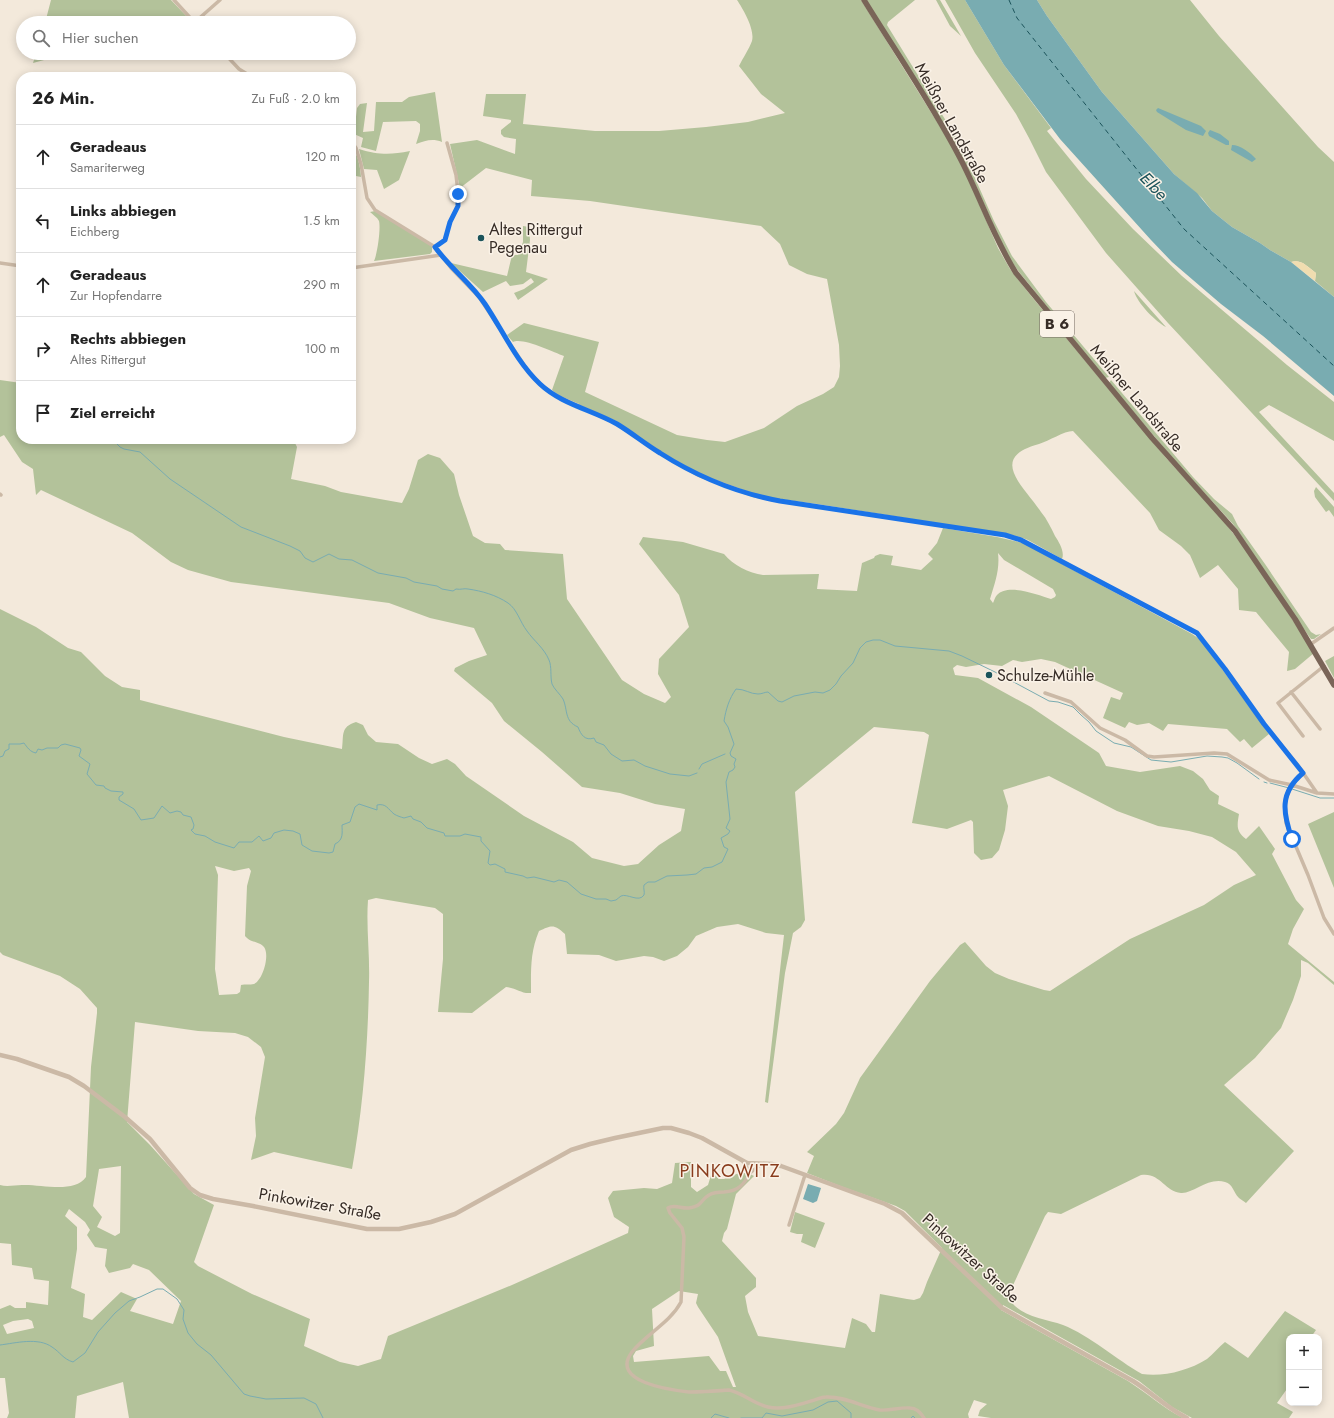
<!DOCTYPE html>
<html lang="de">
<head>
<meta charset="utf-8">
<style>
  :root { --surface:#fff; --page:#f6f6f6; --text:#222; --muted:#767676; --line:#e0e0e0 }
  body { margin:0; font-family:Jost,sans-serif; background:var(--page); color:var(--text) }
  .controls { position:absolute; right:12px; bottom:12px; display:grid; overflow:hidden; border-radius:8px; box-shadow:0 2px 10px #0003 }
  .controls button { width:36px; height:36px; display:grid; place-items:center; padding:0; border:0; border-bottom:1px solid var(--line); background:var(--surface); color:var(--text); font:20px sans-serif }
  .stop { position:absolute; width:12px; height:12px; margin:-9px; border:3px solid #1a73e8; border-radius:50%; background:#fff }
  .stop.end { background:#1a73e8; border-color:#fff; box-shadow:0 1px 4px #0008 }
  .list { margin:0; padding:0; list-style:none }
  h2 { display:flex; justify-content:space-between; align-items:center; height:52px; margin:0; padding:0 16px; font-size:17px }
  h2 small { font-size:13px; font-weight:400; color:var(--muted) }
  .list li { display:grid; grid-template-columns:26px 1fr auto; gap:12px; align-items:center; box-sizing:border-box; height:64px; padding:0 16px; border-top:1px solid var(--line) }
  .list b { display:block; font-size:15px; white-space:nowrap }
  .list p { margin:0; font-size:13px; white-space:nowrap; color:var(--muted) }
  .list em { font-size:13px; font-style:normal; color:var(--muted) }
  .icon { flex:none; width:22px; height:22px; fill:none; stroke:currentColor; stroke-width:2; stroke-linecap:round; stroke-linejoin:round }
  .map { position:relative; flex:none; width:1334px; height:1418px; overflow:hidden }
  .search { position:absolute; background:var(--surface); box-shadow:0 2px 10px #0003; left:16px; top:16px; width:340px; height:44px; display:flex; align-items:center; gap:10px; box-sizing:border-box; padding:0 14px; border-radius:22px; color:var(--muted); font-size:15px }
  .panel { position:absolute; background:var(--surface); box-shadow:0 2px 10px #0003; left:16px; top:72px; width:340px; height:372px; border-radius:16px }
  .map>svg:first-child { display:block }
  .green { fill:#b3c29a; fill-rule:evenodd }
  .sand { fill:#f0ddb0 }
  .water { fill:#79acb1 }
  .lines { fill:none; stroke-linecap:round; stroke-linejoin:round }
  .stream { stroke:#79acb1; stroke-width:1 }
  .ferry { stroke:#1b535a; stroke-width:1; stroke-dasharray:5 4; stroke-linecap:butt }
  .minor { stroke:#cbb9a6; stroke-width:3.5 }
  .tertiary { stroke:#cbb9a6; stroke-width:4.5 }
  .primary { stroke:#7a6558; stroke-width:5.5 }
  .route { stroke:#1a73e8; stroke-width:5 }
  .poi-dot { fill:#1b535a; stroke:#faf2e7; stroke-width:1.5 }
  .labels { text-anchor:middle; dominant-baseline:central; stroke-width:3; stroke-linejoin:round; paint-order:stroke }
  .shield { fill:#faf2e7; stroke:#726861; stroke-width:1 }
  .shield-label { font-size:15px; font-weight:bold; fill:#372d27 }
  .street-label { font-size:16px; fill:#372d27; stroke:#faf2e7 }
  .poi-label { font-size:16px; fill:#372d27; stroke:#faf2e7; text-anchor:start }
  .water-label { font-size:17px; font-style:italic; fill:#1b535a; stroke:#faf2e7 }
  .quarter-label { font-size:18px; letter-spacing:1px; fill:#893c1d; stroke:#faf2e7 }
</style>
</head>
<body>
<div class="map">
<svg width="1334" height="1418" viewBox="0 0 1334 1418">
  <rect width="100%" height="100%" fill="#f3e9db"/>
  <path class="green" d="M51,0h120l21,22 -2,1h-145z
    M737,0h124l91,146 14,28 32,74 12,21 22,28 135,162 52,56 20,26 21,29 54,83 -19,16 -8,2 2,-19 -33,-40 -17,-2 -1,-21 -20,-24 -18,13 -10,-23 -9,-9 -22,-16 -9,-17 -77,-82c-9,0 -24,10 -34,13 -52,14 -15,42 2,68 6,7 10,16 14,24 4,6 10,16 7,23l-34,-19 -8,-3 -19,-4 -184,-29 -45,-6 -20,-5 -50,-18 -43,-24 -45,-31 -35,-15v-1l-21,-9 -6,-5 12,-34c-11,-4 -42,-19 -51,-14l-6,-7 17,-12 75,19 -14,50 92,43 30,5 18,2 39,-14 33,-22 26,-12 11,-7 5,-10 1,-11 -1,-21 -12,-66 -20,-5 -18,-9 -9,-21 -19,-18 -171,-25 -59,-5 1,-16 -46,-12 -26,20 -10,-44 27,-4 38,14 1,-15 -12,-2 -3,-3v-4l10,-8v-2l-28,-4 3,-22h40l-3,30 72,7h64l47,-4 42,-5 37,-9 -24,-19 -22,-28c4,-8 10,-17 13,-25 3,-12 -9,-32 -15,-41z
    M866,0h49l-27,22 -1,3 72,117 35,79 18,35 34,46 63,75 -4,1 -86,-106 -12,-17 -34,-76z
    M936,0h4l21,36 -11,-10z
    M945,0h20l39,65 47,63 -4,3 39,48 47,50 49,47 105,89 47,37v39l-65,-36 -10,7 75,81v8l-166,-178 -62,-70 -60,-81 -17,-34 -13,-24 -41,-61z
    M1037,0h153l29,36 99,111 16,15v135l-19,-16 1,-8c-8,-6 -15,-14 -25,-11l-21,-12 -10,-7 -28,-16 -20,-16 -10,-13 -28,-24 -72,-82 -55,-76z
    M36,53h34l-37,10z
    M435,92l7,50c-10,-4 -17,-1 -26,2l4,-13v-7l-4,-3 -33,1 -7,29 -15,-4 2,-9 -9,-4 3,-26 3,-4 7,-1 -4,29 11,-1 2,-29h26l7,-5z
    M351,145c7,10 9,20 10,32l-10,-2z
    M359,149c20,6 31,6 51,2l-11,29 -15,9 -7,-19 -13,-1z
    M375,211l57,35v6l-2,2 -56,7c3,-6 7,-32 5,-40 -2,-4 -6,-6 -9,-9z
    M523,226l6,1 1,13 -4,32 22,7 -30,21 -4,-7 10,-4 10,-7 -3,-4 -8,6 -13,2 -4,-5 -23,11 -32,-29 56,13 5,-21h6l5,-13z
    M1134,291l32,36c-10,-5 -29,-24 -32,-36z
    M0,380l21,3v56h272l4,8 -6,32 34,7 16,6 61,11 7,-14 9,-29 10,-6 12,4 14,16 5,21 14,41 12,7 15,1 5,6 58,4 4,45 55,81 22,14 21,9 6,-6 -13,-23 1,-15 30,-32 -10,-32 -40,-51 4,-7 40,5 41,12c9,11 25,19 39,21l56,-1 -2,15 40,2 5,-28 12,-5 1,-2 5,-2 13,2 -2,9 30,5 12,-11 -5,-5 9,-11 6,-15 54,9 26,6 169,91 9,6 68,94 -17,14 -8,-9 -4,3 -13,-13 -59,-5 -5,7 -14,-8 -12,2 -8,-3 -4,6 -22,-10 8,-21 9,3 3,-7 -68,-31 -14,-3 -19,3 -9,-2 -11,6 -18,-2 -18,3 -9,-2 -4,3 2,7 23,3 53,29 68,46 7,13 34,6 40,-6 13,5 10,8 7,11 9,6 -1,8 21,10c-2,12 -3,17 7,25l13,-13 16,23 -3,5 24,46 8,9 -11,20 -5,15 46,38v3l-26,-22 -7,-3v16l-8,24 -12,28 -26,30 -31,27 70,66 -48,52c-2,-2 -5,-3 -7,-5 -6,-6 -6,-14 -14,-16 -17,-5 -32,12 -44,11 -17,-2 -21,-21 -40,-18l-80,39 -13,-2 -3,4 -37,80c9,21 36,22 55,29 26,10 54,35 79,49 21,3 46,-3 65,-15 6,-5 12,-12 18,-17l23,16 37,-47 31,19 -5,7h-22v49l-12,17 16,9 -4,6h-97l-20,-11 -33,-26 -136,-76 -2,5 127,71c19,12 35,27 55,37h-192l-13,-2 2,-6 7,-6 -13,-4 -6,14 1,4h-840l-6,-36 -46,14 -2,22h-68l2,-5 -4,-35h-5v-69l10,-4 5,3h11v-6l22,3 1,-24 -15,-2 -2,-11 -20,-3 -1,-21 -11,-1v-58c7,2 15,0 22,0 19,-1 52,9 64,-8l5,-110 6,-54v-5l-17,-19 -20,-13 -57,-21 -3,-3v-343l36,18 32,21 13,4 24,24 17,11 18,3v10l144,37 58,12c2,-14 -2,-22 14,-27l7,3 5,10 8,7 22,2 21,14 13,6 15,-5 8,5 11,12 58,40 49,26 19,16 32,8 14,-2 21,-19 22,-14 4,-22 -30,-5 -35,-11 -38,-6 -40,-35 -38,-31 -12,-18 -38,-32 1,-3 14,-7 18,-6 -13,-27 -44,-10 -41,-15 -158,-21 -43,-12 -17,-8 -39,-29 -91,-43 -5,5 -3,-26 -11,-7 -18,-27 -4,2zM998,553l6,7 49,29 3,6 -1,2 -4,2c-13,-4 -43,-16 -54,-4 -2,2 -3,6 -4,8l-3,-4c5,-16 10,-30 8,-46zM874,727l50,5 5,3 -17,88 35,6 24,-9 2,2 1,31 7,7 11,-2 7,-8 6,-20 3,-24 -5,-16 46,-14 68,35 41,15 31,5 23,6 24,15 20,23 -22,10 -30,20 -74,34 -80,52 -6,-1 -35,-11 -14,-6 -9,-7 -21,-24 -5,3 -30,36 -70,97 -16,35 -8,11 -29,28 7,4 -7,17 33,13 56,20 9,5 37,37 -15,34 -4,11 -3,5 -6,2 -7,-1 -27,-5 -5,38h-3l-6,-8 -14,-6 -7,30 -87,-12 -10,-24 -3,-16 11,-9v-9l-34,-37 2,-8 3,-4 9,-35 18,-18 -10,-5 -20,8h-5l-7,-7 -4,13 -11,7 -6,-5v-25l-16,1 -3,20 -15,6 -13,-1 -31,3 -5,7 6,19 15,10 -1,6 -116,52 -124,51 -7,23 -23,7 -18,-4 -36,-16 6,-27 -58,-25 -54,-28 -4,-4 20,-57 -20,-11 -44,-49 -23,-23 8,-100 63,9 37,2 13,4 13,10 4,10 -10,61 1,18 -5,24 23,-8 78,17c11,-61 16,-124 17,-187 1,-27 -3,-55 -1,-82l8,-2 59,10 8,6v45l-5,53 34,1 34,-26c11,1 15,7 25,6 0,-22 -1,-41 8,-62 13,-6 15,-7 26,3l2,20 32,1 17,6 28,-5 9,1 11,4 13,-5 11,-9 8,-11 21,-9 21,-3 28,9 18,2 -19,167 3,1 17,-130 8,-40 8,-6 4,-7 -10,-128zM215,866l19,5 15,-3 2,3 -4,15 -2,50c7,8 13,4 19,11 6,8 -1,33 -10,37 -4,1 -9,0 -13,1l-1,7 -3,2 -18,1 -4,-26 3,-94zM121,1166l-1,67 -5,3 -18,-9 5,-10 -9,-11 6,-37zM69,1209l16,13 5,8 -3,5 8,12 12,2 -2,17 4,7 21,-5 3,-4 16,6 32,31 -8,23 -43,-13 7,-12 -16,-7 -29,28 -9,-3 2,-23 -14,-6 6,-39v-22l-12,-11zM679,1291l19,3 -2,9 2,4 20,30 18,50h-3l-7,-16h-6l-11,-15 -75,6 -1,-6 3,-5 18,-5 -2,-37zM28,1319l4,2 2,7 -27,6 -4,-9 10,-4z
    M1111,380l82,97 21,22 18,15 6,12 27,38 46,68 5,3 5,-1 -7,5h-3l-3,-4 -75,-111 -57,-62 -67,-79z
    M1316,487l18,20v10l-5,-7 -3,2 -11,-15 -1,-6z
    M1334,656v22l-9,-17z
    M1334,812v76l-26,-64z
    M795,1212l30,11 -10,25 -14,-6 2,-8h-6l-7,-2z"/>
  <path class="sand" d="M1296,261l7,2 13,10 -1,8 -24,-19z"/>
  <path class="water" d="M965,0h72l10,16 55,76 72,82 23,19 15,18 20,16 28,16 10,7 21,12 43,35v99l-71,-60 -42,-32 -49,-42 -21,-22 -91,-101 -56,-74z
    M1158,108l43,18 5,5 -3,5 -17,-6 -29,-18 -1,-2z
    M1210,130l10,4 9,7v4h-3l-17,-9 -1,-3z
    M1232,145c8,0 19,8 24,14l-4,3 -21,-12z
    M808,1184l13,4 -4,13 -4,2 -10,-4z"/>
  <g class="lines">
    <path class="stream" d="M112,439l8,8 4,2 16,3 30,27 71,48 49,19 10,5 5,7 8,4 16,-8 10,5 13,1 26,13 28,5 8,4 23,4 5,3 11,2 3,-2c5,1 8,-1 12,0 14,2 28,6 40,14 9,6 12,19 19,28 7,10 17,17 22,29 3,7 1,16 3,24 2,5 8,10 11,15 5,11 1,22 15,28 3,8 7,14 16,11l2,4 8,3 7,9 11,7 12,-1 11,6 25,8 19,2 8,-3
      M0,757l3,-1 2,-5 4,-2v-5h11l4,-1c3,4 6,9 12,10l2,-4 4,1 5,-2h11l3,-3 4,-1 15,4 1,2 -2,6 11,8 -3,10 9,11 8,1 1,2 6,3 12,1v2l-4,3v3l15,9 7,11 13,-2 8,-12 8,7 7,-2 4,1 2,3 8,2 3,8 -1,4 -2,1 4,4 10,2 10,6 19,6 5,-6h13l7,-6 4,5 8,-3 3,-5 10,-3 9,1 7,3 2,11 10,6 17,2 4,-1 2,-8c9,-4 7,-12 7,-19l8,-3 5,-15 4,-3 18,6v-5c9,-2 11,4 17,9 3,2 7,3 10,4l7,-2 2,3 8,3 6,6 17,5 1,3h15l5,-2 16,3v4l9,10 -2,12 2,2 5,-1 10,5v3l18,4 4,2 7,-1 20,5 5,-2 8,2 14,12 15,5h10l5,2 5,-1c2,-1 3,-3 5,-4 6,-3 18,7 23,-1 1,-3 -1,-7 0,-10l4,-3h7l12,-6 20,-1 9,-1 8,-6 8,-1 10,-5 6,-13 -4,-2 -3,-9 7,-4 2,-3 -4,-3 4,-9 -4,-37 3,-10 4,-2 2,-3 -1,-3 2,-5 -5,-3 -1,-3 4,-9 -6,-17 -4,-6c2,-12 5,-22 12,-32 9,0 14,5 22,5 4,0 7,-2 10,-2l10,9 4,1 12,-6 21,-4 8,1 7,-3 6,-6 5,-8 12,-13 7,-15 6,-6 7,-2h7l15,6 54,5 13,5 33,16 54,29 9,1 15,5 8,8 8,7 7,9 18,12 17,4 20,13 20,2 36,-6 15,1 6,1 9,5 22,16
      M699,769l3,-5 23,-10
      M1264,782l3,1
      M1270,783l19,5
      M1292,789l28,9h14
      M0,1345c16,-2 38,-8 52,2 8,5 11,12 21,15l12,-9 13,-21 17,-19 14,-12 11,-4 17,-8h6l14,10 7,11 -1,9 5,14 9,11 14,11 33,39 6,2 16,3 38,-1 12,6 7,14
      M711,1418l4,-4 14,4
      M741,1418h21l4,-5 16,3 31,-6 15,-8 9,-1 14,12v5
      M911,1418l2,-2 2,2"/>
    <path class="ferry" d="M1009,0l8,18 167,211 150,137"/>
    <path class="minor" d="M174,0l21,23
      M195,22l25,-22
      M202,23l1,-7
      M224,53l15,16 13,8
      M351,141l5,7 5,16 6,34 8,12 60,37 16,21 28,29 51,77 11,11 14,10 62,29 41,28 40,23 57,21 25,5 225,34 16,5 12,6 164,87 28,36 39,55 33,40 20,29
      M435,247l10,-7 5,-18 8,-16v-14l-2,-17 -9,-32
      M0,263l21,3
      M351,268l90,-13
      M0,494l1,1
      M1311,644l23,-16
      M1291,692l29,37
      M1045,693l26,9 29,26 25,12 22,16 7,1 60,-4 13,1 42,26 23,5 25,8 17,1
      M1303,736l-25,-33 46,-37
      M1303,773l-11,12 -6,13 -1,12 1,13 22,52 16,43 10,16
      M743,1161l7,12c-6,12 -12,18 -26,19 -5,0 -10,0 -15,3 -9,5 -6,11 -20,13 -7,1 -15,-4 -21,0l2,5 12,15 2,9 -3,65c-11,21 -35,32 -49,50 -23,30 39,38 57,40 13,0 27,-1 40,-2 14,3 25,14 39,17 14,3 30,-2 43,-6 5,-1 10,-4 15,-4 18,-1 36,10 54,13 10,1 20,-3 30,-2 7,0 11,5 14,10
      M750,1173l11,-9
      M789,1225l16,-50"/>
    <path class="tertiary" d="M0,1055l17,4 52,18 15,9 41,31 25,22 40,49 10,7 13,4 40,7 114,23h32l32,-7 24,-8 116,-64 19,-6 25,-6 48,-10h8l18,5 13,5 45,25 25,1 9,2 104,38 17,9 100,95 131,73c19,12 34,27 54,37"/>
    <path class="primary" d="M864,0c32,52 68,104 96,158 20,38 33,79 56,115l136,165 83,93 60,88 39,66"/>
  </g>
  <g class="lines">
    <path class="route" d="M458,194v12l-8,16 -5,18 -10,7c15,21 36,36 50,57 18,27 31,57 55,80 21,20 52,26 77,40 15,9 28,20 43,29 36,23 77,40 120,48l225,34 16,5 176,93 28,36 39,55 39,49c-24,20 -20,40 -11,66"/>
  </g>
  <g class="poi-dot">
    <circle cx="481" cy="238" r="4"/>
    <circle cx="989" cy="675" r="4"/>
  </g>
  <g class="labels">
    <rect class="shield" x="1040" y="311" width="34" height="26" rx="3"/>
    <g class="shield-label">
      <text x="1057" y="324">B 6</text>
    </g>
    <g class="street-label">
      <text transform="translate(952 123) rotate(61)">Meißner Landstraße</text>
      <text transform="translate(1137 398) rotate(50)">Meißner Landstraße</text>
      <text transform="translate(320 1204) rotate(10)">Pinkowitzer Straße</text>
      <text transform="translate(971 1258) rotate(42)">Pinkowitzer Straße</text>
    </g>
    <g class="poi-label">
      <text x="489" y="229">Altes Rittergut<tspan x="489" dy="18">Pegenau</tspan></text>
      <text x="997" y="675">Schulze-Mühle</text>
    </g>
    <g class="water-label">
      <text transform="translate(1154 186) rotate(46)">Elbe</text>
    </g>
    <g class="quarter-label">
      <text x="730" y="1171">PINKOWITZ</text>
    </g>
  </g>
</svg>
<div class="controls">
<button>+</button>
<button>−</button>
</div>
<div class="stop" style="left:1292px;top:839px"></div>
<div class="stop end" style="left:458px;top:194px"></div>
<div class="search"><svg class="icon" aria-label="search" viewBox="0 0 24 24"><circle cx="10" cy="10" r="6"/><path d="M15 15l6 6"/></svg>Hier suchen</div>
<section class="panel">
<h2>26 Min.<small>Zu Fuß · 2.0 km</small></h2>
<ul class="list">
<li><svg class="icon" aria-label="ahead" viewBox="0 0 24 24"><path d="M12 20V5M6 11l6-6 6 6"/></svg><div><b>Geradeaus</b><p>Samariterweg</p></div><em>120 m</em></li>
<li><svg class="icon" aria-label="left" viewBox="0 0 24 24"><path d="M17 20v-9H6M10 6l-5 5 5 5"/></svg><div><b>Links abbiegen</b><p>Eichberg</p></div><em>1.5 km</em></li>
<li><svg class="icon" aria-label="ahead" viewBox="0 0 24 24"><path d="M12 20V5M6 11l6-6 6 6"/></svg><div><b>Geradeaus</b><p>Zur Hopfendarre</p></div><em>290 m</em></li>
<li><svg class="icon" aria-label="right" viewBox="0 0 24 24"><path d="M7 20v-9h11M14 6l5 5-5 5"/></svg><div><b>Rechts abbiegen</b><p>Altes Rittergut</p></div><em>100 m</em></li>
<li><svg class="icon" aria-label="arrive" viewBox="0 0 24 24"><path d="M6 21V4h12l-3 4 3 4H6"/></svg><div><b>Ziel erreicht</b></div></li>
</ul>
</section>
</div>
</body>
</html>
